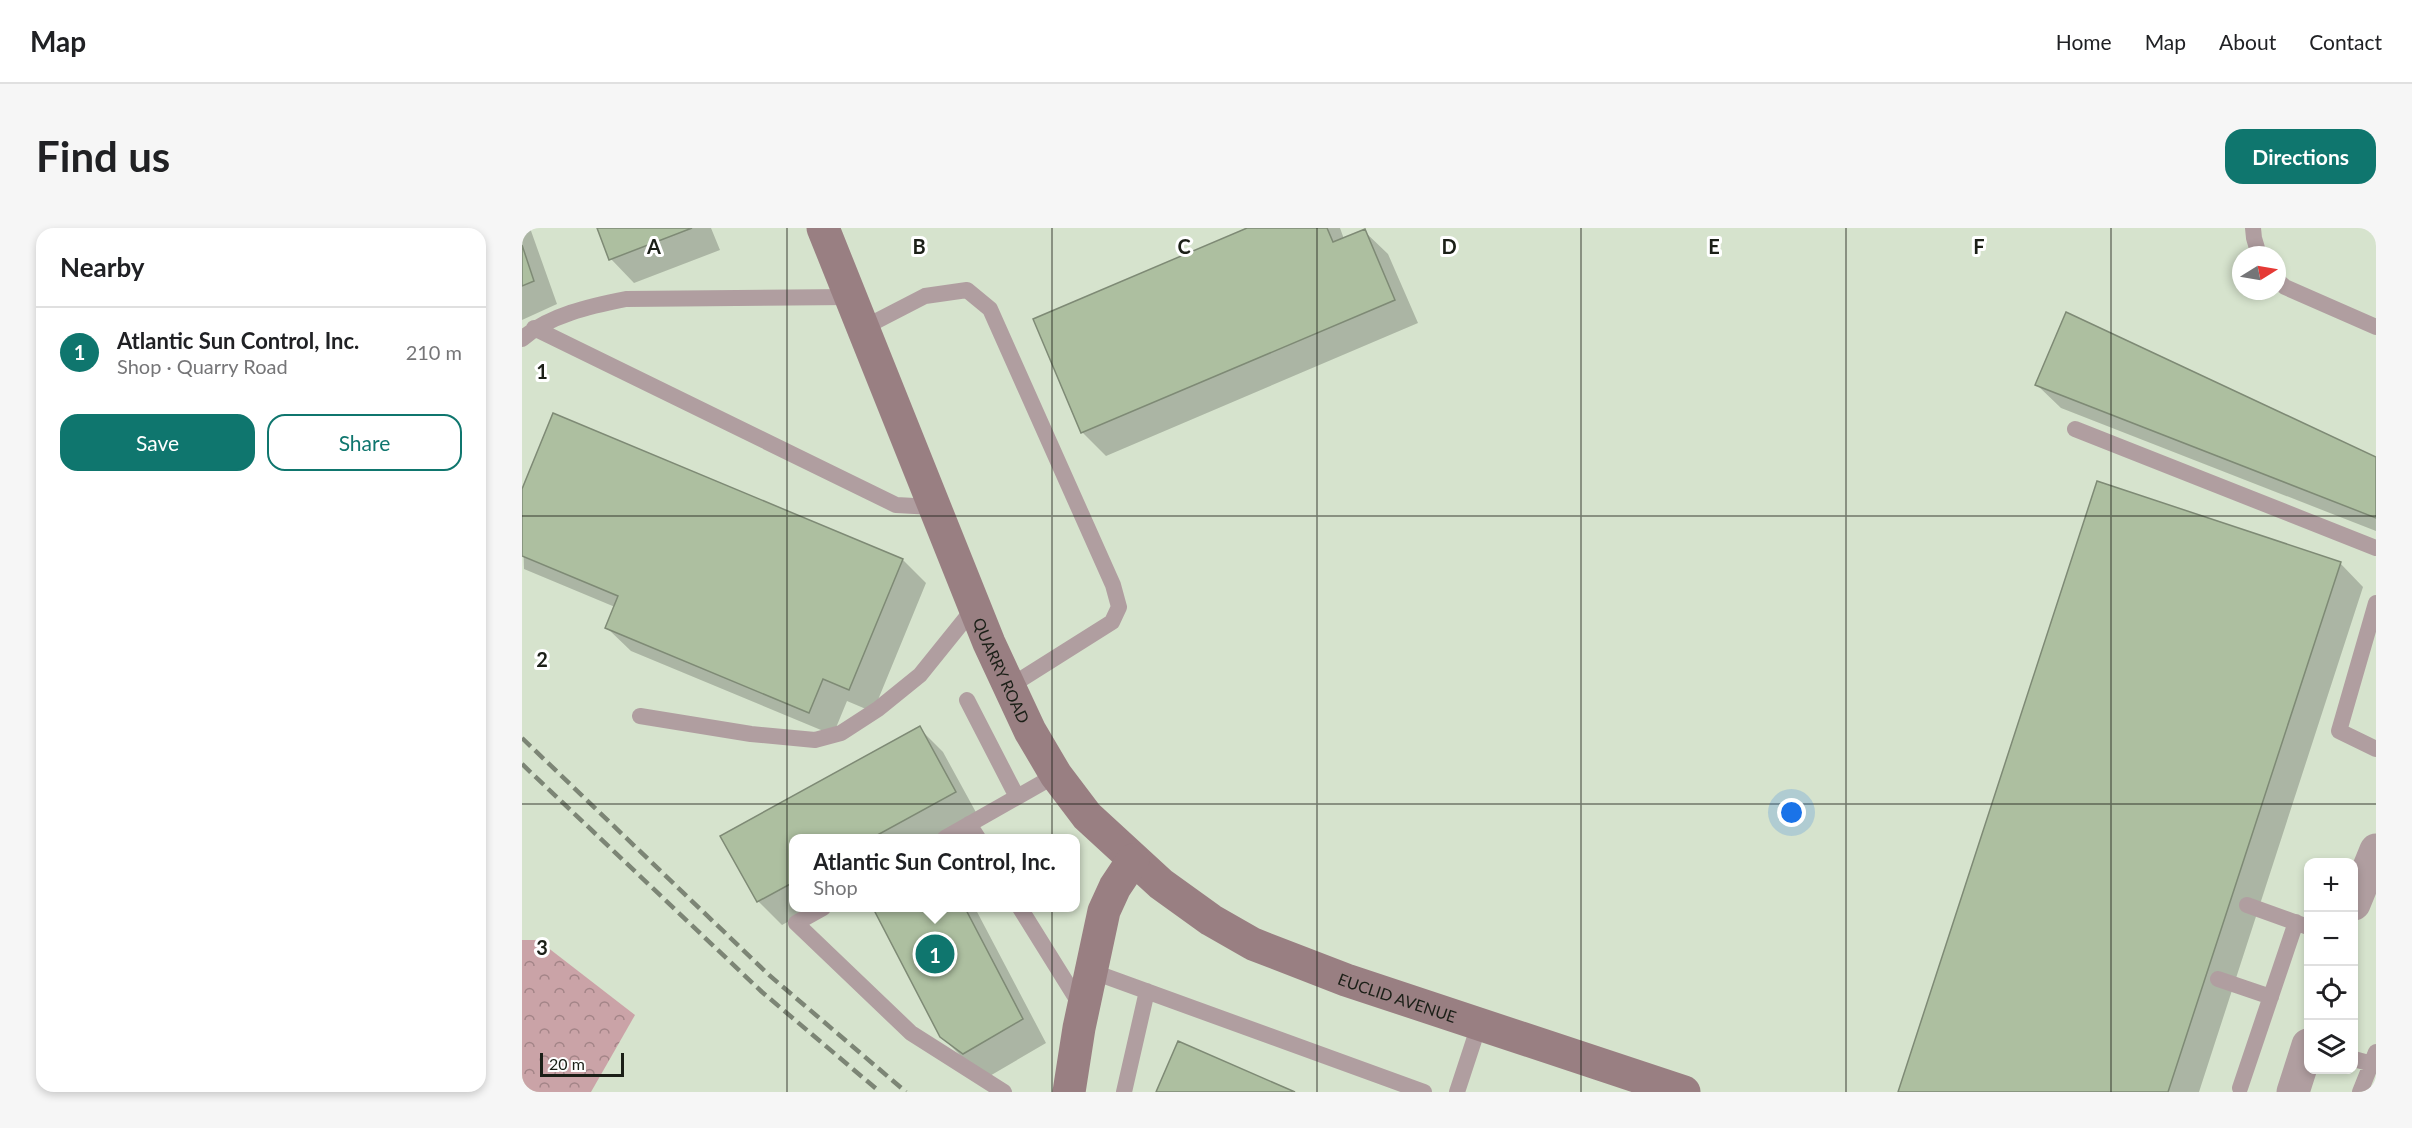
<!DOCTYPE html>
<html lang="en">
<head>
<meta charset="utf-8">
<style>
  :root { --surface:#fff; --page:#f6f6f6; --text:#202124; --muted:#757577; --line:#e0e0e0; --accent:#0f766e }
  body { margin:0; font-family:Lato,sans-serif; background:var(--page); color:var(--text) }
  .controls { position:absolute; right:18px; bottom:18px; display:grid; overflow:hidden; border-radius:12px; box-shadow:0 3px 9px #0003 }
  .controls button { width:54px; height:54px; display:grid; place-items:center; padding:0; border:0; border-bottom:2px solid var(--line); background:var(--surface); color:var(--text); font:30px sans-serif }
  .compass { position:absolute; left:1710px; top:18px; width:54px; height:54px; border-radius:50%; background:var(--surface); box-shadow:0 3px 9px #0003; rotate:79deg }
  .scale { position:absolute; left:18px; bottom:15px; width:84px; box-sizing:border-box; padding-left:6px; border:3px solid #1b1f17; border-top:0; font-size:16px; line-height:21px; white-space:nowrap; color:#1b1f17; -webkit-text-stroke:4px #fff; paint-order:stroke }
  .you { position:absolute; left:1270px; top:585px; width:21px; height:21px; margin:-15px; border:4px solid #fff; border-radius:50%; background:#1a73e8; box-shadow:0 0 0 9px #1a73e833 }
  .badge { display:grid; place-items:center; width:39px; height:39px; border-radius:50%; background:var(--accent); color:#fff; font-size:20px; font-weight:700 }
  .pin { position:absolute; translate:-50% -50%; border:3px solid #fff; box-shadow:0 2px 6px #0006 }
  .popup { position:absolute; left:267px; top:606px; width:291px; height:78px; box-sizing:border-box; display:grid; place-content:center; border-radius:12px; background:var(--surface); filter:drop-shadow(0 2px 4px #0005); font-size:20px; white-space:nowrap; color:var(--muted) }
  .popup b { font-size:22px; color:var(--text) }
  .popup::after { content:''; position:absolute; left:50%; top:100%; margin-left:-12px; border:12px solid transparent; border-top-color:var(--surface) }
  .list { margin:0; padding:0; list-style:none }
  h2 { display:flex; justify-content:space-between; align-items:center; height:78px; margin:0; padding:0 24px; font-size:26px }
  h2 small { font-size:20px; font-weight:400; color:var(--muted) }
  .list li { display:grid; grid-template-columns:39px 1fr auto; gap:18px; align-items:center; box-sizing:border-box; height:90px; padding:0 24px; border-top:2px solid var(--line) }
  .list b { display:block; font-size:22px; white-space:nowrap }
  .list p { margin:0; font-size:20px; white-space:nowrap; color:var(--muted) }
  .list em { font-size:20px; font-style:normal; color:var(--muted) }
  .actions { display:flex; gap:12px; padding:18px 24px }
  .actions a { flex:1; padding:14px 0; border:2px solid var(--accent); border-radius:18px; text-align:center; font-size:21px; color:var(--accent) }
  .actions .main { background:var(--accent); color:#fff }
  .icon { flex:none; width:33px; height:33px; fill:none; stroke:currentColor; stroke-width:2; stroke-linecap:round; stroke-linejoin:round }
  .map { position:relative; flex:none; width:1854px; height:864px; overflow:hidden; border-radius:18px }
  header { display:flex; align-items:center; gap:36px; box-sizing:border-box; height:84px; padding:0 30px; background:var(--surface); border-bottom:2px solid var(--line) }
  header strong { font-size:28px }
  nav { display:flex; gap:33px; margin-inline-start:auto; font-size:21px }
  .intro { display:flex; align-items:center; justify-content:space-between; box-sizing:border-box; height:144px; padding:0 36px }
  h1 { margin:0; font-size:42px }
  .button { padding:15px 27px; border-radius:18px; background:var(--accent); color:#fff; font-size:21px; font-weight:700 }
  main { display:flex; gap:36px; padding:0 36px }
  aside { flex:1; background:var(--surface); border-radius:18px; box-shadow:0 3px 9px #0003 }
  .map>svg:first-child { display:block }
  .forest { fill:url(#forest-crowns) }
  .shadow { fill:#0003 }
  .building { fill:#adbfa0; stroke:#7e8a75; stroke-width:1.5 }
  .lines { fill:none; stroke-linecap:round; stroke-linejoin:round }
  .lane { stroke:#b09ea0; stroke-width:16 }
  .street { stroke:#b09ea0; stroke-width:33 }
  .secondary { stroke:#997f82; stroke-width:33 }
  .rail { stroke:#7c8575; stroke-width:4.5; stroke-dasharray:12 6; stroke-linecap:butt }
  .grid { fill:none; stroke:#1b1f17; stroke-width:1.5; stroke-opacity:0.55 }
  .labels { text-anchor:middle; dominant-baseline:central; stroke-width:6; stroke-linejoin:round; paint-order:stroke }
  .street-label { font-size:16px; fill:#1b1f17; stroke:#fff }
  .grid-label { font-size:20px; text-anchor:middle; font-weight:bold; fill:#1b1f17; stroke:#fff; stroke-width:6; stroke-linejoin:round; paint-order:stroke }
</style>
</head>
<body>
<header>
<strong>Map</strong>
<nav><a>Home</a><a>Map</a><a>About</a><a>Contact</a></nav>
</header>
<div class="intro"><h1>Find us</h1><a class="button">Directions</a></div>
<main>
<aside>
<h2>Nearby<small></small></h2>
<ul class="list">
<li><span class="badge">1</span><div><b>Atlantic Sun Control, Inc.</b><p>Shop · Quarry Road</p></div><em>210 m</em></li>
</ul>
<div class="actions"><a class="main">Save</a><a>Share</a></div>
</aside>
<div class="map">
<svg width="1854" height="864" viewBox="0 0 1854 864">
  <defs>
    <pattern id="forest-crowns" width="20" height="18" patternUnits="userSpaceOnUse" patternTransform="scale(1.5)"><rect width="20" height="18" fill="#caa3a7"/><path d="M2 6a3 3 0 1 1 6 0M12 15a3 3 0 1 1 6 0" fill="none" stroke="#a38487"/></pattern>
  </defs>
  <rect width="100%" height="100%" fill="#d6e3cd"/>
  <path class="forest" d="M0,712h16l97,75 -44,77h-69z"/>
  <path class="shadow" d="M0,0h8l27,76 -35,16z
    M77,0h112l9,22 -86,33 -23,-24z
    M729,0h89l4,11 20,-8 24,23 30,69 -312,133 -24,-24z
    M1515,157l339,74v72l-315,-123z
    M0,265l381,67 23,23 -53,129 -26,-11 -14,34 -202,-84 -24,-23 8,-21 -91,-38z
    M1818,335l23,24 -164,505h-299z
    M397,500l24,24 35,64 -40,22h-144v70h19l-31,17 -24,-24 -36,-64z
    M359,680h94l71,135 -58,34 -23,-17 -24,-24 -65,-126z"/>
  <path class="building" d="M75,0h95l-83,32z
    M725,0h80l6,14 32,-13 30,71 -314,133 -48,-114z
    M0,17l12,36 -12,5z
    M1544,84l310,145v61l-341,-133z
    M31,185l350,146 -54,131 -26,-11 -14,34 -204,-85 13,-32 -96,-40v-67z
    M1575,253l244,81 -173,530h-270z
    M398,498l36,66 -84,46h-78v44l-37,20 -37,-66z
    M356,680h87l58,111 -60,35 -23,-17 -66,-127z
    M656,813l117,51h-139z"/>
  <g class="lines">
    <path class="lane" d="M1731,0l1,10 5,17
      M1755,52l8,7 91,40
      M12,100l362,177 37,2
      M341,100l62,-32 42,-6 23,19 123,276 6,22 -7,15 -103,65
      M0,111c27,-24 69,-33 104,-40l224,-2
      M1553,201l301,119
      M1854,375l-37,128 37,18
      M445,472l50,97
      M118,488l111,18 64,6 26,-7 37,-24 42,-34 54,-67
      M447,596l9,14
      M423,610l111,-63
      M1725,677l61,22
      M301,680l-27,15 115,110 93,59
      M498,680l61,98
      M569,743l333,121
      M1696,751l53,18
      M1832,831l18,5
      M1718,860l56,-166
      M602,864l23,-101
      M935,864l22,-67
      M1838,864l16,-40"/>
    <path class="street" d="M1832,676l22,-54
      M1771,864l15,-47"/>
    <g class="secondary">
      <path id="s1" d="M301,0l166,415 41,88 26,44 31,41 74,68 50,36 42,24 93,36 338,112"/>
      <path d="M547,864l10,-64 25,-117 11,-24 18,-27"/>
    </g>
    <path class="rail" d="M0,510l247,237 137,117
      M0,536l240,228 118,100"/>
  </g>
  <path class="grid" d="M265,0v864M530,0v864M795,0v864M1059,0v864M1324,0v864M1589,0v864M0,288h1854M0,576h1854"/>
  <g class="labels">
    <g class="street-label">
      <text stroke="none"><textPath href="#s1" startOffset="477">QUARRY ROAD</textPath></text>
      <text stroke="none"><textPath href="#s1" startOffset="1011">EUCLID AVENUE</textPath></text>
    </g>
  </g>
  <g class="grid-label">
    <text x="132" y="26">A</text>
    <text x="397" y="26">B</text>
    <text x="662" y="26">C</text>
    <text x="927" y="26">D</text>
    <text x="1192" y="26">E</text>
    <text x="1457" y="26">F</text>
    <text x="20" y="151">1</text>
    <text x="20" y="439">2</text>
    <text x="20" y="727">3</text>
  </g>
</svg>
<div class="controls">
<button>+</button>
<button>−</button>
<button><svg class="icon" aria-label="locate" viewBox="0 0 24 24"><circle cx="12" cy="12" r="6"/><path d="M12 2v4M12 18v4M2 12h4M18 12h4"/></svg></button>
<button><svg class="icon" aria-label="layers" viewBox="0 0 24 24"><path d="M12 4l9 5-9 5-9-5zM3 14l9 5 9-5"/></svg></button>
</div>
<svg class="compass" viewBox="-18 -18 36 36"><path d="M0-13l5 13h-10z" fill="#e53935"/><path d="M0 13l5-13h-10z" fill="#757577"/></svg>
<div class="scale">20 m</div>
<div class="you"></div>
<div class="pin badge" style="left:413px;top:726px">1</div>
<div class="popup"><b>Atlantic Sun Control, Inc.</b>Shop</div>
</div>
</main>
</body>
</html>
